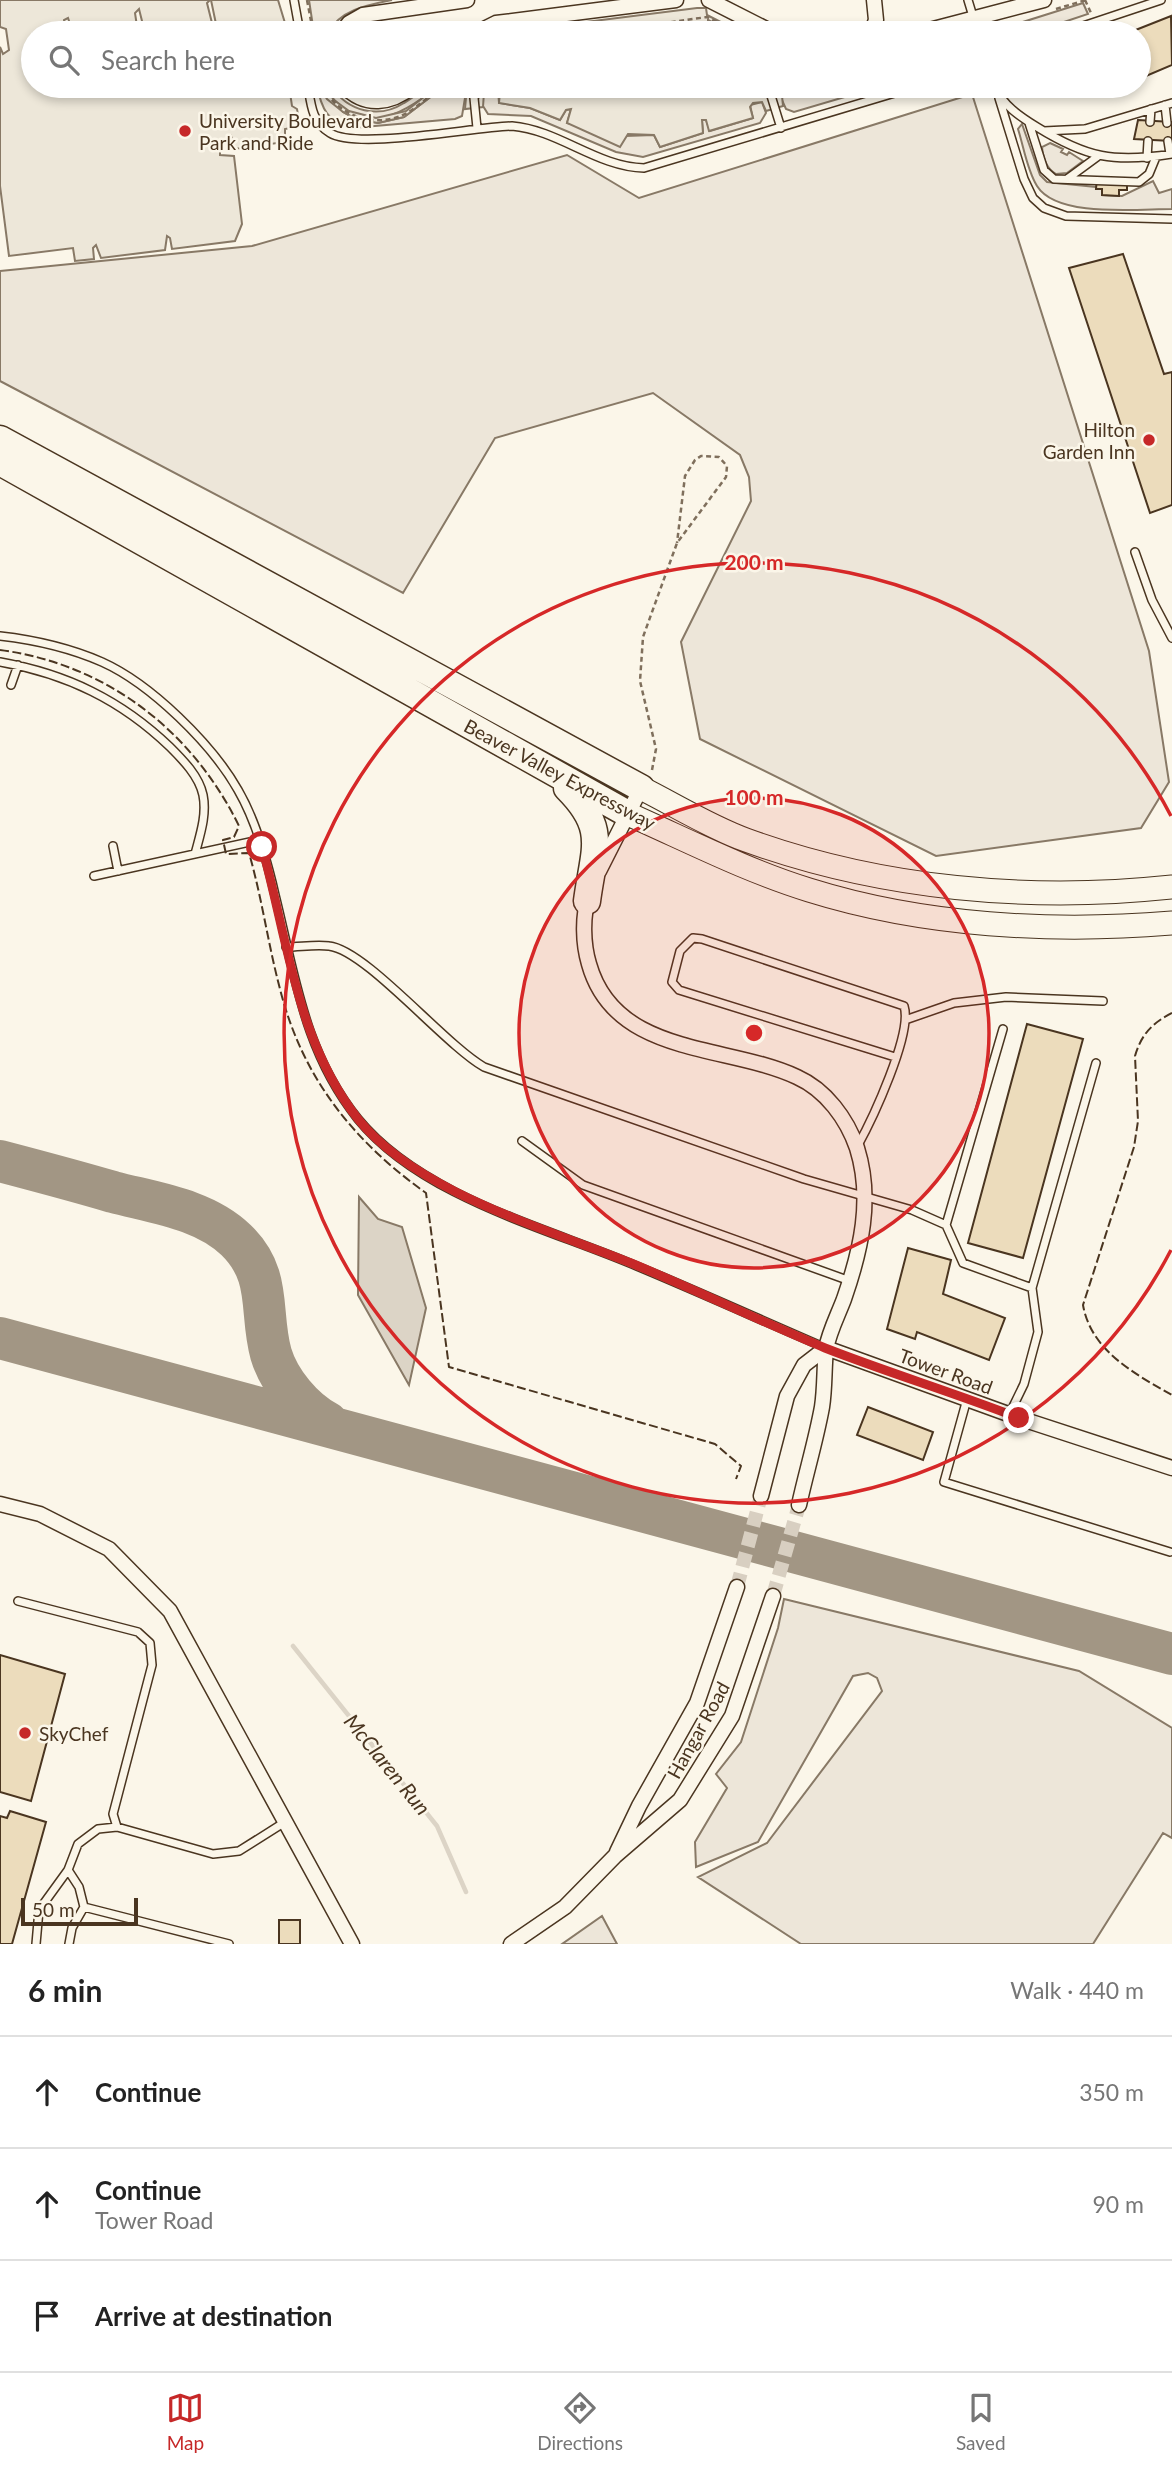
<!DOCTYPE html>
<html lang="en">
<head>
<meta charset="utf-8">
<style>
  :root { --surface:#fff; --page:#f6f6f6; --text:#222; --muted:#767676; --line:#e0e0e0; --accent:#c62828 }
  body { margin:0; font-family:Lato,sans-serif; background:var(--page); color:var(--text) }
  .scale { position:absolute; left:21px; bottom:18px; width:117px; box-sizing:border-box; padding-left:7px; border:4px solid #4a3520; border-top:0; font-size:19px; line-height:24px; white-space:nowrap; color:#4a3520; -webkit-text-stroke:5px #fbf6e9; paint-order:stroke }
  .stop { position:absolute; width:21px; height:21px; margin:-16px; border:5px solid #c62828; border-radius:50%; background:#fff }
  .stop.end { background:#c62828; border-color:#fff; box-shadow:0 2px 7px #0008 }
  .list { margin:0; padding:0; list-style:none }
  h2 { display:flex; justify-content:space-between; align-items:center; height:91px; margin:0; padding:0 28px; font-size:30px }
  h2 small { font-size:23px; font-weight:400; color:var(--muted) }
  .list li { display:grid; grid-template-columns:46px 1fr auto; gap:21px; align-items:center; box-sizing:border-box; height:112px; padding:0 28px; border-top:2px solid var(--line) }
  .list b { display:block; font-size:26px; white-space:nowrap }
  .list p { margin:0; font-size:23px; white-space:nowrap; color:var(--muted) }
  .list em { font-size:23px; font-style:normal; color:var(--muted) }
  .icon { flex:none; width:38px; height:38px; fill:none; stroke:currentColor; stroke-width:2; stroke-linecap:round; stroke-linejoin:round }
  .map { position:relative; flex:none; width:1172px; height:1944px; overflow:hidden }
  .search { position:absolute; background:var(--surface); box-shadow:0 4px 10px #0003; left:21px; right:21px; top:21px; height:77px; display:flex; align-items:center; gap:18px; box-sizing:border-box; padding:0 24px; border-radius:38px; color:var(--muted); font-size:26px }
  .sheet { height:427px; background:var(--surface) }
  nav { display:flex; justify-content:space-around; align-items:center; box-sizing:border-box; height:98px; border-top:2px solid var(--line); background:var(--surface); font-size:19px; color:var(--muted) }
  nav a { display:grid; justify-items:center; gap:4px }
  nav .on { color:var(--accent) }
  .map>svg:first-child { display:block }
  .green { fill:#ede6d9; stroke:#887966; stroke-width:2 }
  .parking { fill:#ede7d9; stroke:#887966; stroke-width:2 }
  .water { fill:#dcd4c6; stroke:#887966; stroke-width:2 }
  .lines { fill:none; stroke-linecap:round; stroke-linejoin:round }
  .stream { stroke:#dcd4c6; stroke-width:4.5 }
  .taxiway { stroke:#a29684; stroke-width:42 }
  .building { fill:#ecdcbc; stroke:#4a3520; stroke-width:2 }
  .minor-tunnel { stroke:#d8cfc1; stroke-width:14; stroke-dasharray:14 7; stroke-linecap:butt }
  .service-casing { stroke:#4a3520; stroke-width:10 }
  .minor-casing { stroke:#4a3520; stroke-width:17 }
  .trunk-casing { stroke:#4a3520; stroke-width:25 }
  .motorway-casing { stroke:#4a3520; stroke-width:29 }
  .path { stroke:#7f6f5c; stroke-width:2.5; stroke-dasharray:5 3.5; stroke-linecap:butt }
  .service { stroke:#fbf6e9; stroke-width:7 }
  .minor { stroke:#fbf6e9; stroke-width:14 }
  .trunk { stroke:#fbf6e9; stroke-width:23 }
  .motorway { stroke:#fbf6e9; stroke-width:26 }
  .fence { stroke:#4a3520; stroke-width:2; stroke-dasharray:9 3.5; stroke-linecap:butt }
  .wall { stroke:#4a3520; stroke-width:3.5 }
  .route { stroke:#c62828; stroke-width:9 }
  .ring { fill:none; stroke:#d62828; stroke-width:3.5 }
  .poi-dot { fill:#c62828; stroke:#fbf6e9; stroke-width:2.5 }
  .labels { text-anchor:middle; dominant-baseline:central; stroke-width:5; stroke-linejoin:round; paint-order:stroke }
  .poi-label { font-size:19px; fill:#4a3520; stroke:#fbf6e9; text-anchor:start }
  .street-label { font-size:19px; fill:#4a3520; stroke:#fbf6e9 }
  .water-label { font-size:21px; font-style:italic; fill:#4a3520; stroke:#fbf6e9 }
  .centre { fill:#d62828; stroke:#fbf6e9; stroke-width:3.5 }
  .ring-label { font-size:21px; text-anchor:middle; font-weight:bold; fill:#d62828; stroke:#fbf6e9; stroke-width:5; stroke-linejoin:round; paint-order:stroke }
</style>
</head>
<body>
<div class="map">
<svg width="1172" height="1944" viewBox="0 0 1172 1944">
  <rect width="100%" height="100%" fill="#fbf6e9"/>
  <path class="green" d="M309,0h83c-25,5 -52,10 -64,33h-14z
    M1083,3l5,11 -42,14 1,5h-44l4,-6z
    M317,86l26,26 13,7 22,4 26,-6 41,-31h22l-5,30 -7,3 -103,9c-24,-4 -31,-21 -35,-42z
    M324,86h7c17,26 48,33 73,17 13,-7 19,-17 34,-17 -37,31 -81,54 -114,0z
    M792,86h90l-88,26 -8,-3 -5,-11 13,-6z
    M498,89l1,14 31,5 30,12 6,-10 5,-1 -4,14 58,13 29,-1 6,12 43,-14 -1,-13h4l4,11 43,-13 -3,-13 12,-3 4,11 -6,10 -117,34 -27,-5 -85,-36 -43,-2 -5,-8v-11l4,-4z
    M972,94l177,557 20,131 -28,46 -205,28 -236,-117 -19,-97 70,-141 -2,-24 -9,-22 -87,-62 -158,45 -92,155 -403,-212v-110l252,-25 315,-91 72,43z
    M1022,124l18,51 7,7 49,5 6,2v6l20,1 31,-15 6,12 13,-4v20c-35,0 -115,9 -135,-23 -10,-16 -13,-38 -19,-57z
    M1050,143l13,6 -2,3 6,3 2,-3 14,9 -16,12 -11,1c-9,-5 -13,-16 -14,-27z
    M784,1599l295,72 93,57v110l-9,-5 -70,111h-292l-103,-67 69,-34 115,-152 -5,-13 -9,-5 -15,3 -95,166 -62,25 -1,-25 32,-54 -11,-14 25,-32 37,-114z
    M602,1916l15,28h-55z"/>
  <path class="parking" d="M0,0h210l-3,3 6,24 3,-3 -5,-24h67l10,33h-143l-6,-24 -4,4 3,20h-65l-5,-15 -4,2 2,13h-33v53h39l4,5 3,-5h210l3,20 5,3 3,17 -15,3v13l-50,7 -4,-13 -11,8v11l14,1 8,68 -7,17 -63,8 -2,-11 -3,-2 -2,14 -64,8 -5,-13 -3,3 1,11 -19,2 -2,-13 -64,8 -9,-70v-139l3,7 6,-4 -3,-21 -6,-2z
    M697,8h9l1,7 35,18h-9l-25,-13v13h-209z
    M319,86h5l10,14 15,11 27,7 30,-7 32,-25h7l-41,31 -26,6 -22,-4 -13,-7 -16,-13z
    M467,86h325l2,6 -12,4 1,10 -17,5 -4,-9 -9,1 -3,4 3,11 -44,13 -3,-11h-4l1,13 -43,14 -6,-12 -26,-1 -8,13 -53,-24 4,-14 -5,1 -6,10 -30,-12 -31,-5 1,-11 -3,-3 -13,3 -1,15 -18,2z"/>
  <path class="water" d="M359,1197l19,22 24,8 24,81 -17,77 -51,-90z"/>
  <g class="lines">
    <path class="stream" d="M293,1646l144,180 29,66"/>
    <path class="taxiway" d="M0,1161c38,10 76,20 113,31 42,11 91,17 123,48 37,36 23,71 35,114 8,27 32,56 57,69
      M0,1338l1172,316"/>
  </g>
  <path class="building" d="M1171,16l1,49 -33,14v-46h-11z
    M1138,120l34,2v19l-38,-2z
    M1097,177l30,2v11h-8v6l-17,-1v-6h-6z
    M1123,254l41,120 8,-2v133l-22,8 -81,-245z
    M1027,1024l56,15 -60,219 -55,-15z
    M908,1248l43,12 -8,34 62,24 -16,42 -72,-28 -2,7 -28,-10z
    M868,1407l65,25 -10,28 -66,-25z
    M0,1655l65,19 -34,127 -31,-9z
    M10,1811l36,11 -34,122h-12v-128l7,2z
    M279,1920h21v24h-21z"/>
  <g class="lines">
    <path class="minor-tunnel" d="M737,1587l24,-91
      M773,1596l26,-91"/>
    <g class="service-casing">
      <path id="service" d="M294,0l6,33
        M968,0l10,33
        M1071,30l90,-30
        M308,86c3,19 4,36 22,47 27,17 144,-6 182,-7 47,4 85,41 132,42l274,-82
        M768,86l13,42
        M994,86c9,19 25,30 43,41 50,31 77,36 135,27
        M999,98l25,81 9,19 11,10 22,8 106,3
        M1165,105l2,18
        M1150,122l1,-13
        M1029,123l15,47 10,9 85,3 10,-8 7,-17
        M477,128l-3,-30 6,-12
        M1044,131l41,-2 87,-26
        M1168,141l2,13
        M1147,158l1,-17
        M1067,179l30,-22
        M1135,552l17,48 20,38
        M0,636c35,4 70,12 102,26 49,22 110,82 136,128 18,31 29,70 37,105 20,80 29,157 83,224 63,77 186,108 274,145 65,27 129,56 194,84
        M0,662c67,12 121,38 170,85 13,13 29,29 33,48 4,20 -3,40 -8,59
        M11,685l7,-20
        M113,846l5,25
        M94,876l165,-36
        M286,947c14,0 30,-3 43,-1 37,4 115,98 155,121l320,112 108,31 34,15 17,38 69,25 6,44 -14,52 -15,31
        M908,1019l46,-16 52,-6 97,4
        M522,1141l61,44 267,96
        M857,1147c15,-27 56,-114 47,-141l-202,-67 -9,-1 -13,13 -8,31 7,8 216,67
        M946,1225l57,-196
        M1032,1288l64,-225
        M967,1399l-23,83 226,70
        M18,1601l120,31 12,11 2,22 -39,149 4,13
        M68,1870l11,17 5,20 -12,21 -3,16
        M84,1907l145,37
        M36,1944l3,-34 29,-40 10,-26 20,-15 19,-2 96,27 26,-3 46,-29"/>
    </g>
    <g class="minor-casing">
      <path id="minor" d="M709,0l65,33
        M341,33l8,-10 14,-8 104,-15
        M476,33l20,-10 180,-23
        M871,33l5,-13 -2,-20
        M918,33l126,-33
        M344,86c21,22 47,18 69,0
        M599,871l42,-83
        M589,896c-7,20 -6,48 0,68 26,93 138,80 208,113 29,13 50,42 60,71 16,51 4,102 -13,151 -6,16 -15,33 -18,50 -2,19 -1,39 -4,58 -6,33 -16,66 -23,98
        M826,1348l193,70 153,50
        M761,1496l26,-100 17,-31 22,-17
        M0,1504l40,10 69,35 61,62 182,333
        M617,1852l22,-46 58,-103 40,-116
        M511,1944l54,-37 50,-51 65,-56 52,-84 41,-120"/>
    </g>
    <g class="trunk-casing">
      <path id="trunk" d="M641,788c34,17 69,39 105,52 135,49 283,62 426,47
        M628,814c59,26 119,57 181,76 115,36 244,43 363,33"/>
    </g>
    <g class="motorway-casing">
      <path id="motorway" d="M0,439l641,349
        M0,462l628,352
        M567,788c41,41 27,60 20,113"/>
    </g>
    <path class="path" d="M307,0l4,21
      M1085,0l6,13
      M1056,9l30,-9
      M595,33l112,-16 31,16
      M1000,33l6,-8
      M322,86c16,30 53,44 85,27 12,-7 23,-18 35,-27
      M652,770l4,-21 -16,-68 3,-44 34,-94 49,-66 1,-11 -8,-9 -18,-1 -6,4 -10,16 -8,67"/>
    <use href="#service" class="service"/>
    <use href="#minor" class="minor"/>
    <use href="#trunk" class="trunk"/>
    <use href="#motorway" class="motorway"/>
    <path class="fence" d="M0,650c106,14 192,80 239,176l-5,11 -11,3 3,14 23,-1c13,45 19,91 31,136 22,88 73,152 146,204l23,174 266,77 26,22 -5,13
      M1172,1013c-20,10 -31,22 -37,43l3,65 -4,26 -51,158c8,46 52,69 89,90"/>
    <path class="wall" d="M1047,33l-1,-5 10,-4 3,9"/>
  </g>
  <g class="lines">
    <path class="route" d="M262,847c26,93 34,193 96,272 58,73 189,110 273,144 65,27 129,58 194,85 64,25 130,45 194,70"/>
  </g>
  <circle cx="754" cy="1033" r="235" fill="#d62828" fill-opacity=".12"/>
  <g class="ring">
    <circle cx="754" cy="1033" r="235"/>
    <path d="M1171 1250A470 470 0 1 1 1171 816"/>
  </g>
  <g class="poi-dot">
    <circle cx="185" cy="131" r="7"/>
    <circle cx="1149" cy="440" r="7"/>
    <circle cx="25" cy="1733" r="7"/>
  </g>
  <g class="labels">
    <g class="poi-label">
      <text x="199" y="120">University Boulevard<tspan x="199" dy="22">Park and Ride</tspan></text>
      <text x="1135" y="429" text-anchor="end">Hilton<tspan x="1135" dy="22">Garden Inn</tspan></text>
      <text x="39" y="1733">SkyChef</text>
    </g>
    <g class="street-label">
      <text transform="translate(560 774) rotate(28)">Beaver Valley Expressway</text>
      <text transform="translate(946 1371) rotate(20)">Tower Road</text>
      <text transform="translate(698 1730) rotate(-61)">Hangar Road</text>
    </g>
    <g class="water-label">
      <text transform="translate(388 1764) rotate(51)">McClaren Run</text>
    </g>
  </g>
  <circle cx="754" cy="1033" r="10" class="centre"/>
  <g class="ring-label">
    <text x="754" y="570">200 m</text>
    <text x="754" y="805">100 m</text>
  </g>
</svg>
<div class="scale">50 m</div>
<div class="stop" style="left:262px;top:847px"></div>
<div class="stop end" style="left:1019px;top:1418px"></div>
<div class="search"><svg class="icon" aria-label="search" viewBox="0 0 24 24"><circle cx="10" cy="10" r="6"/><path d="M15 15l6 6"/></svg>Search here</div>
</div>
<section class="sheet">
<h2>6 min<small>Walk · 440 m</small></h2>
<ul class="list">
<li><svg class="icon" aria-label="ahead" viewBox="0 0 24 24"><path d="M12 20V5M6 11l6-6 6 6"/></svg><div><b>Continue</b></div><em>350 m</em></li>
<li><svg class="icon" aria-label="ahead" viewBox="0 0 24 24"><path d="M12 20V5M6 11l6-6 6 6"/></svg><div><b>Continue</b><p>Tower Road</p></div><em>90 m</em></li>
<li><svg class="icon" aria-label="arrive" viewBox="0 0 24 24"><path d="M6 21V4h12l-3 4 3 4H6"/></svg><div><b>Arrive at destination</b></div></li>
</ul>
</section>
<nav>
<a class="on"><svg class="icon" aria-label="map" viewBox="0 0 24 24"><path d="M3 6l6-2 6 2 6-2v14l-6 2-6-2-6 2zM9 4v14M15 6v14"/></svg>Map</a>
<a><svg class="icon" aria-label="directions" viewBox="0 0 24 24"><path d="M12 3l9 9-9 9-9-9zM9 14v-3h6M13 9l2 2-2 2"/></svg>Directions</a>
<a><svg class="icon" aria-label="saved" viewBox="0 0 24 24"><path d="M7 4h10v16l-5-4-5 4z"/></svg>Saved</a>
</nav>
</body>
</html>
